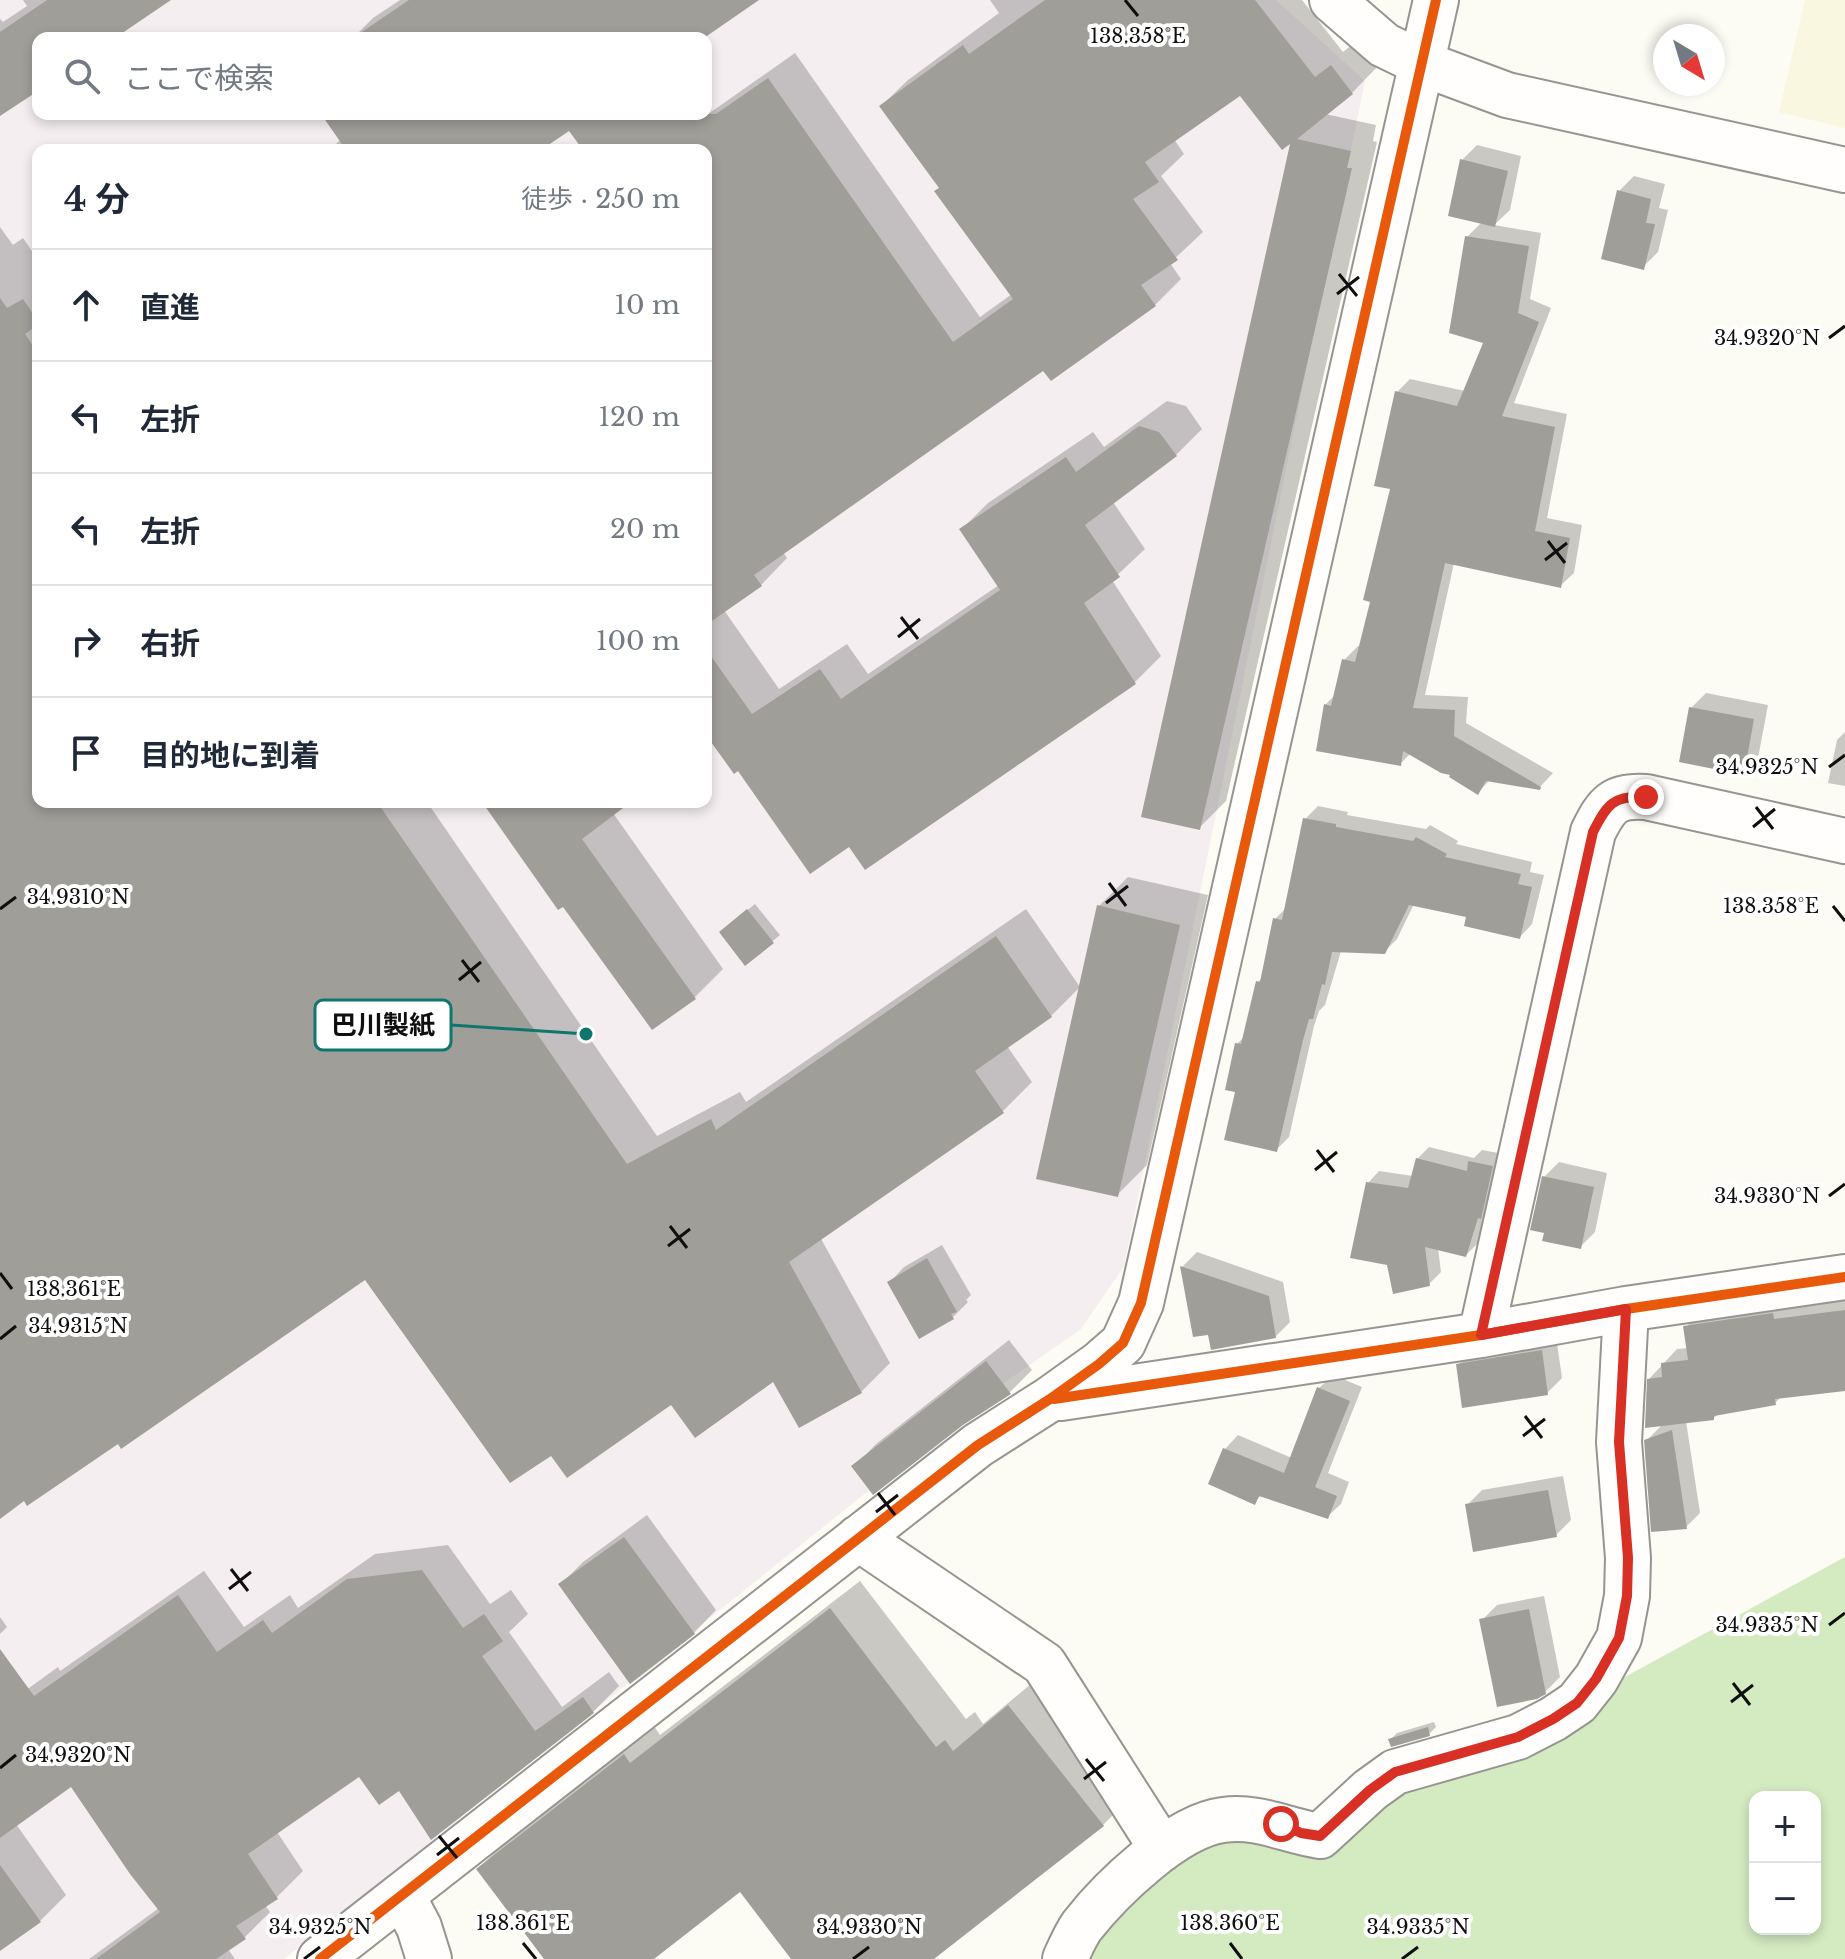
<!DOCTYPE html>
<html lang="ja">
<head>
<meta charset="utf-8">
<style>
  :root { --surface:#fff; --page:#f6f6f7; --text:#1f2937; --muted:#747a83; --line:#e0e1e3 }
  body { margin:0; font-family:"Libre Baskerville","Noto Sans JP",serif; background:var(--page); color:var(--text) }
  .controls { position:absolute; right:24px; bottom:24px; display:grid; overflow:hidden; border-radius:16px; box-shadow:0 4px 12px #0003 }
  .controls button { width:72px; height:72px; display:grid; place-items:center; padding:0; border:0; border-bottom:2px solid var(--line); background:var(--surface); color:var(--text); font:40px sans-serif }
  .compass { position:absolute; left:1653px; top:24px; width:72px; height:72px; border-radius:50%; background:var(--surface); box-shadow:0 4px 12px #0003; rotate:142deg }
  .stop { position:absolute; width:24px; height:24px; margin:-18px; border:6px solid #d93025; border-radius:50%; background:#fff }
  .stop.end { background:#d93025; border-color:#fff; box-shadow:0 2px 8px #0008 }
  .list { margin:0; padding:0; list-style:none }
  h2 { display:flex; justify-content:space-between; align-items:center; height:104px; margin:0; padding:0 32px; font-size:34px }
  h2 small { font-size:26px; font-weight:400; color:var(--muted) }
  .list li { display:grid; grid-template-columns:52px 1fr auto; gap:24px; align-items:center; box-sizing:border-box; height:112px; padding:0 32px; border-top:2px solid var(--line) }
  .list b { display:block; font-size:30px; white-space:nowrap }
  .list em { font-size:26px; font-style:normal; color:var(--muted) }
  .icon { flex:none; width:44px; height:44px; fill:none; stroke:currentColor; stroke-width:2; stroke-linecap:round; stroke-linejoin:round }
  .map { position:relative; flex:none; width:1845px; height:1959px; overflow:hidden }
  .search { position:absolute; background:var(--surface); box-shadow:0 4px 12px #0003; left:32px; top:32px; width:680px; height:88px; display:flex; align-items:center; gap:20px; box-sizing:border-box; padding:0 28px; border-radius:16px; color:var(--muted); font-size:30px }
  .panel { position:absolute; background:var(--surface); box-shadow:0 4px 12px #0003; left:32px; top:144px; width:680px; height:664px; border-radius:16px }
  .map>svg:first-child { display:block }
  .industrial { fill:#f4eef1; fill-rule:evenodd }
  .farmland { fill:#f9f7e0 }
  .forest { fill:#d4eac1; fill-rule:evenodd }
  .shadow { fill:#0003 }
  .building { fill:#a09e99 }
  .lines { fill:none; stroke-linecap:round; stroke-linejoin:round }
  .minor-casing { stroke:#969592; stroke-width:48 }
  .minor { stroke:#fffefd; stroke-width:44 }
  .cycleway-casing { stroke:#fff; stroke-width:15 }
  .cycleway { stroke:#e8590c; stroke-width:10 }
  .route { stroke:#d93025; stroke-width:10 }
  .ticks { fill:none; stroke:#0f0f0f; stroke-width:3 }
  .ticks-label { font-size:20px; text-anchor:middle; fill:#0f0f0f; stroke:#fff; stroke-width:8; stroke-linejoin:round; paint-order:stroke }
  .leader { fill:none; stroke:#0f766e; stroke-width:3 }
  .callout-dot { fill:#0f766e; stroke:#fff; stroke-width:3 }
  .callout { fill:#fff; stroke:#0f766e; stroke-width:3 }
  .callout-label { font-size:26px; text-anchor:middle; font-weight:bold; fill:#0f0f0f }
</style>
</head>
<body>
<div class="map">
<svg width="1845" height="1959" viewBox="0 0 1845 1959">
  <rect width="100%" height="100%" fill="#fcfbf4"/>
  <path class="industrial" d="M0,0h1276l89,81 -241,1185 -43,63 -83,58 -714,572h-284zM38,38h668v76h-668zM38,150h668v652h-668z"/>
  <path class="farmland" d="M1805,0h40v128l-66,-16z"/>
  <path class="forest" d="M1845,1557v402h-770l36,-64 105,-53 104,-6 257,-133zM1755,1797h60v132h-60z"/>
  <path class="shadow" d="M23,0h145l-56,38h-74v51l-38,16v-86l3,3 24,-16z
    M400,0h355l-55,38h-347l20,-20z
    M990,0h312l41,52 15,-12 20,26 -26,27 -27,21 51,11 -3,16 4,1 -151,659 -27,27 94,-689 -52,-45 -67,45 10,15 -23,22 42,56 -33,31 11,16 -26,26 -111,63 -261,184 4,6 -26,27 -37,25 55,79 68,-45 21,30 131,-89 -38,-55 27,-27 105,-71 11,15 63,-46 19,5 16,23 -26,26 -63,47 32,47 -33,31 49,76 -26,26 -286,162 -111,-75 -32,-35v-584h-120l-16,-22 -32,22h-201l-3,-4 7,-7 -17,-25h347l13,17 111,-78 185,264 32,-23 -71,-107 -60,-81 27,-26 91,-67z
    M1477,145l44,11 -11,54 -16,15 47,8 -11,66 21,9 -37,95 53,11 -20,104 35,7 -8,48 -14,13 -106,-23 -29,132 43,2 -2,26 87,50 -14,15 -49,-8 -12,12 -25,-19 -42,-20 -11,11 -75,-59 10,-10 9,-35 14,-14 3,1 11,-47 21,-112 4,-96 13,-13 55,12 20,-50 -18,-104 15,-15 -20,-62z
    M1634,176l31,8 -6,24 9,2 -10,42 -15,15 -24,-76z
    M0,227l13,18 10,-7 15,22v542h389l230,334 83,-44 6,10 280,-193 54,78 -29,29 -44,30 25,36 -29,29 -183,126 70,126 -29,29 -87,-13 -102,23 -121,51 -185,-176 -366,239z
    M1706,693l62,12 -10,53 -15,15 -52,-65z
    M1845,732v54l-17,-3 9,-43z
    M485,802h143l-15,11 110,156 -29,29 -130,-94z
    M1318,806l30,6 -1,3 79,14 4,-4 28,16 -2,3 76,18 -2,10 14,3 -12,49 -12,13 -52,-21 -54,-12 -17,35 -13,13 -43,-1 -16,54 -6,6 -5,15 -25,111 -12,12 -40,-59v-46l8,-8 13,-54 5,-5 12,-58 12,-12 18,-88z
    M1128,877l80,18 -61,270 -30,30 -18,-289z
    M755,904l25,31 -34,28 -17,-38z
    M1429,1147l45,11 8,-8 22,4 -26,89 -12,12 -28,-7 3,24 -12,12 -61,-101 11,-12 34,5 4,-17z
    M1559,1162l48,11 -12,59 -15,15 -36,-70z
    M942,1245l29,50 -5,5 2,2 -15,15 -33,19 -30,-54 14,-15z
    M1197,1252l86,30 7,40 -15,15 -66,-5 -14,3 -13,-68z
    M1845,1299v90l-64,8 -6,6 -57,11 -4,4 -28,3 14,92 -14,14 -40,-86 17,-17 -14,-45 28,-30 12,-1 -3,-21 14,-14z
    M1556,1336l6,42 -15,15 -89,-28 15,-15z
    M1009,1340l23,30 -23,23 -155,74 22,-23z
    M1333,1375l29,12 -34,86 21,9 -8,22 -14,13 -65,-22 -8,7 -29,-53 13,-14 54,23 27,-70z
    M1563,1476l8,44 -15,15 -89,-30 15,-15z
    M647,1515l69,95 -22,23 -133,-49 22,-22z
    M448,1545l42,59 21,-14 17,24 -19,18 53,75 47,-35 10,14 -26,26 -193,76 -40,-14 -83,58 26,39 -26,26 -12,8 5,7 -26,26 -16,11 7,10h-146l70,-51 -87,-124 -56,40 50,71 -26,26 -40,28v-240l58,-42 2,4 144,-100 40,56 46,-32 8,13 77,-54z
    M860,1581l106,138 9,-7 8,12 55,-46 94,118 -29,29 -172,134h-137l-54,-70 -90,70h-103l-69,-90 29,-29 147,-114 6,9z
    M1544,1596l16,81 -15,15 -63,-72 15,-15z
    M0,1617l7,10 -7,7z
    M1434,1722l2,5 -7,7 -39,6 7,-7z"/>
  <path class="building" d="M47,0h124l-56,38h-77v53l-38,25v-84z
    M409,0h350l-55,38h-351z
    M1045,0h210l60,77 16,-12 22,29 -56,45 54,12 -4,17h5l-152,662 -59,-13 149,-673 -8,6 -42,-54 -95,66 14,20 -26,17 45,61 -37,25 15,21 -105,75 -8,-10 -289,204 8,11 -56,39v-475h-123l-14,-19 -28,19h-195l-25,-36h395l52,-36 185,264 60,-43 -79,-108 5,-3 -60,-82 84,-61 6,9z
    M1460,159l48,12 -13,56 -47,-11z
    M1617,190l34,9 -5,24 9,1 -11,46 -43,-11z
    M1465,236l64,10 -11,67 21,9 -37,94 53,11 -20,104 35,7 -9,50 -116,-25 -32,145 42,2 -1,26 87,51 -1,3 -54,-9 -8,14 -29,-18 1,-2 -9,-2 -38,-22 -2,15 -85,-15 8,-47 7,2 11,-47 13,3 15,-60 -7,-2 27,-111 -16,-3 21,-95 62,15 26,-63 -34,-10z
    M0,298l7,10 16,-9 15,22v4l-13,9 13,19v449h339l250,362 84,-45 5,11 280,-194 56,81 -77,54 29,42 -215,149 73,131 -63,35 -26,-46 -78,56 -24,-33 -104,73 -16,-22 -41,27 -145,-203 -244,169 -3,-5 -91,62 -3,-5 -24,18z
    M1139,426l20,6 18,24 -92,69 35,52 -36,26 52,81 -271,186 -16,-23 -39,27 -72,-103 -4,3 -28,-39v-86l46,65 68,-45 21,30 159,-109 -41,-61 107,-72 10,15z
    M1689,707l65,12 -10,56 -65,-13z
    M482,802h149l-49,37 114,160 -44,31 -89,-123 -5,3z
    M1303,818l33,6v3l77,14 3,-4 31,17 -2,3 76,17 -3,10 14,3 -12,52 -56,-13 2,-9 -57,-12 -24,49 -53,-2 -7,33 -3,-1 -9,35h-4l-6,21 -26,112 -53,-12 11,-48 -10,-2 10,-47 6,1 15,-63 4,1 13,-64 9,2z
    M1097,905l83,20 -62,272 -82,-18z
    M747,909l27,34 -29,23 -26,-34z
    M1416,1158l51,13 1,-10 25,5 -12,53 -3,-1 -12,39 -41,-10 5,39 -37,8 -6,-29 -37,-7 16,-76 42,6z
    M1542,1176l52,11 -13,62 -39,-8 2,-8 -14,-3z
    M927,1258l30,54 -6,2 3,5 -35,20 -32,-57z
    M1180,1266l89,30 7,42 -65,12 -3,-15 -15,2z
    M1845,1310v81l-70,8 1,6 -62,11v4l-69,8 2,-49 15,-2 -1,-14 27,-3 -5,-34 90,-13 1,6z
    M1542,1350l6,45 -86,13 -6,-44z
    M986,1361l25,33 -48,31 -90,70 -22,-29z
    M1317,1387l33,14 -35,86 22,9 -9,23 -69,-23 -4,9 -47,-21 15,-36 61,25z
    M1672,1430l15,99 -36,3 -7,-92z
    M1548,1490l9,47 -84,15 -8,-48z
    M624,1537l71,97 -65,50 -72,-100z
    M422,1570l41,58 21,-14 19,27 -21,15 53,75 48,-34 11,16 -163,127 -32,-49 -20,14 -20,-28 -111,77 30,45 -42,27 10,13 -30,20h-120l64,-47 -30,-38 -59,-87 -71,51v-189l34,47 144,-101 39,57 46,-32 9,13 75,-54z
    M830,1608l106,139 9,-7 8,11 55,-46 96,121 -170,133h-143l-51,-67 -86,67h-110l-68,-90 148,-115 6,9z
    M1529,1609l17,85 -9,5 -40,8 -18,-88z
    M1428,1727l2,9 -39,11 -3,-8z
    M0,1865l41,57 -41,29z"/>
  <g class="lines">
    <g class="minor-casing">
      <path id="minor" d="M1332,0l52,45 37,18 86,32 338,75
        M1481,1335l112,-503c14,-28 21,-37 53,-35l199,44
        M1061,1398l420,-63 145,-26 219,-32
        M858,1538l186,126 118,185
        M402,1895l17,32 10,32
        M320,1959l658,-514 72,-46 49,-35 24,-21 18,-40 295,-1303
        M1065,1959c5,-11 10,-23 17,-33 29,-37 94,-100 141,-106 36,-5 63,11 97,16l50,-46 25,-18 123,-35 35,-18 24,-16 19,-24 23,-41 8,-42 1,-38 -9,-116 7,-133"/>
    </g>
    <use href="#minor" class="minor"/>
    <g class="cycleway-casing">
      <path id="cycleway" d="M1054,1399l427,-64 145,-26 219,-32
        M320,1959l658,-514 72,-46 49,-35 24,-21 18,-40 295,-1303"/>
    </g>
    <use href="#cycleway" class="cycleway"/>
  </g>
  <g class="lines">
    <path class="route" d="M1281,1824l20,9 19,3 50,-46 25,-18 123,-35 35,-18 24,-16 19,-24 23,-41 8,-42 1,-38 -9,-116 7,-133 -145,26 112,-503c14,-28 21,-37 53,-35"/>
  </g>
  <path class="ticks" d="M1125,0l13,16M1339,274l18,22M1337,294l22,-17M1829,338l16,-12M1548,541l17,22M1545,560l22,-17M901,617l17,22M898,637l22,-18M1829,767l16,-12M1756,807l17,22M1753,827l22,-18M1109,883l17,23M1106,903l22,-17M1833,906l12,15M0,909l16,-12M462,960l17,22M459,980l22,-18M1317,1150l17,22M1315,1170l22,-18M1829,1196l16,-12M670,1226l17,22M668,1246l22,-17M0,1273l12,16M0,1339l16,-13M1525,1416l17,22M1523,1436l22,-17M878,1493l17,22M876,1512l22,-17M231,1569l17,22M229,1589l22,-17M1829,1625l16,-12M1733,1683l17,22M1731,1702l22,-17M1086,1759l18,22M0,1768l16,-13M1084,1779l22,-17M439,1836l18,22M437,1855l22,-17M523,1943l13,16M1230,1943l12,16M304,1959l16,-12M853,1959l16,-12M1402,1959l16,-12"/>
  <g class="ticks-label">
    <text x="1138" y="43">138.358°E</text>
    <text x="1767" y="345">34.9320°N</text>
    <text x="1767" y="774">34.9325°N</text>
    <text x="78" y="904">34.9310°N</text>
    <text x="1771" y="913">138.358°E</text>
    <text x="1767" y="1203">34.9330°N</text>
    <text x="74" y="1296">138.361°E</text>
    <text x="78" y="1333">34.9315°N</text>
    <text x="1767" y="1632">34.9335°N</text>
    <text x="78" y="1762">34.9320°N</text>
    <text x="523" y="1930">138.361°E</text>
    <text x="1230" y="1930">138.360°E</text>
    <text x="320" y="1934">34.9325°N</text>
    <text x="869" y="1934">34.9330°N</text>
    <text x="1418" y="1934">34.9335°N</text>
  </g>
  <path class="leader" d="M586 1034L451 1025"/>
  <circle class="callout-dot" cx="586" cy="1034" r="8"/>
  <rect class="callout" x="315" y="1000" width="136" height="50" rx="8"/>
  <g class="callout-label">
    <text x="383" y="1034">巴川製紙</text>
  </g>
</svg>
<div class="controls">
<button>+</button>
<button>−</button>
</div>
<svg class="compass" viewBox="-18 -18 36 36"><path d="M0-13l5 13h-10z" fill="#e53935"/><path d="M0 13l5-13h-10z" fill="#747a83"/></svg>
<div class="stop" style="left:1281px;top:1824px"></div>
<div class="stop end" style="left:1646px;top:797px"></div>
<div class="search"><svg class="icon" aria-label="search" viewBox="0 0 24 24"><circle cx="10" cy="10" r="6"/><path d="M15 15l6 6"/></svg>ここで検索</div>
<section class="panel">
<h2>4 分<small>徒歩 · 250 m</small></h2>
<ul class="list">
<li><svg class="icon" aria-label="ahead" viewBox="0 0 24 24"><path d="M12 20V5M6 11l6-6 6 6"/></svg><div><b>直進</b></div><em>10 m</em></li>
<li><svg class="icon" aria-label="left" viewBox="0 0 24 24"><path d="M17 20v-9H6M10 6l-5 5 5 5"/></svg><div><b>左折</b></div><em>120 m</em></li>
<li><svg class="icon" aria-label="left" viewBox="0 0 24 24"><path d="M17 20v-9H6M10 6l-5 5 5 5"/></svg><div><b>左折</b></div><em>20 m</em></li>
<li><svg class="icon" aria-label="right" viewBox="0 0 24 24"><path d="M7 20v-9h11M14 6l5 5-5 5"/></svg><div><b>右折</b></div><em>100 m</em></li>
<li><svg class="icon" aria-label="arrive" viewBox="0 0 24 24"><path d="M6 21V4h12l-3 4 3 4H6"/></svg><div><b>目的地に到着</b></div></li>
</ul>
</section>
</div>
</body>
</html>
